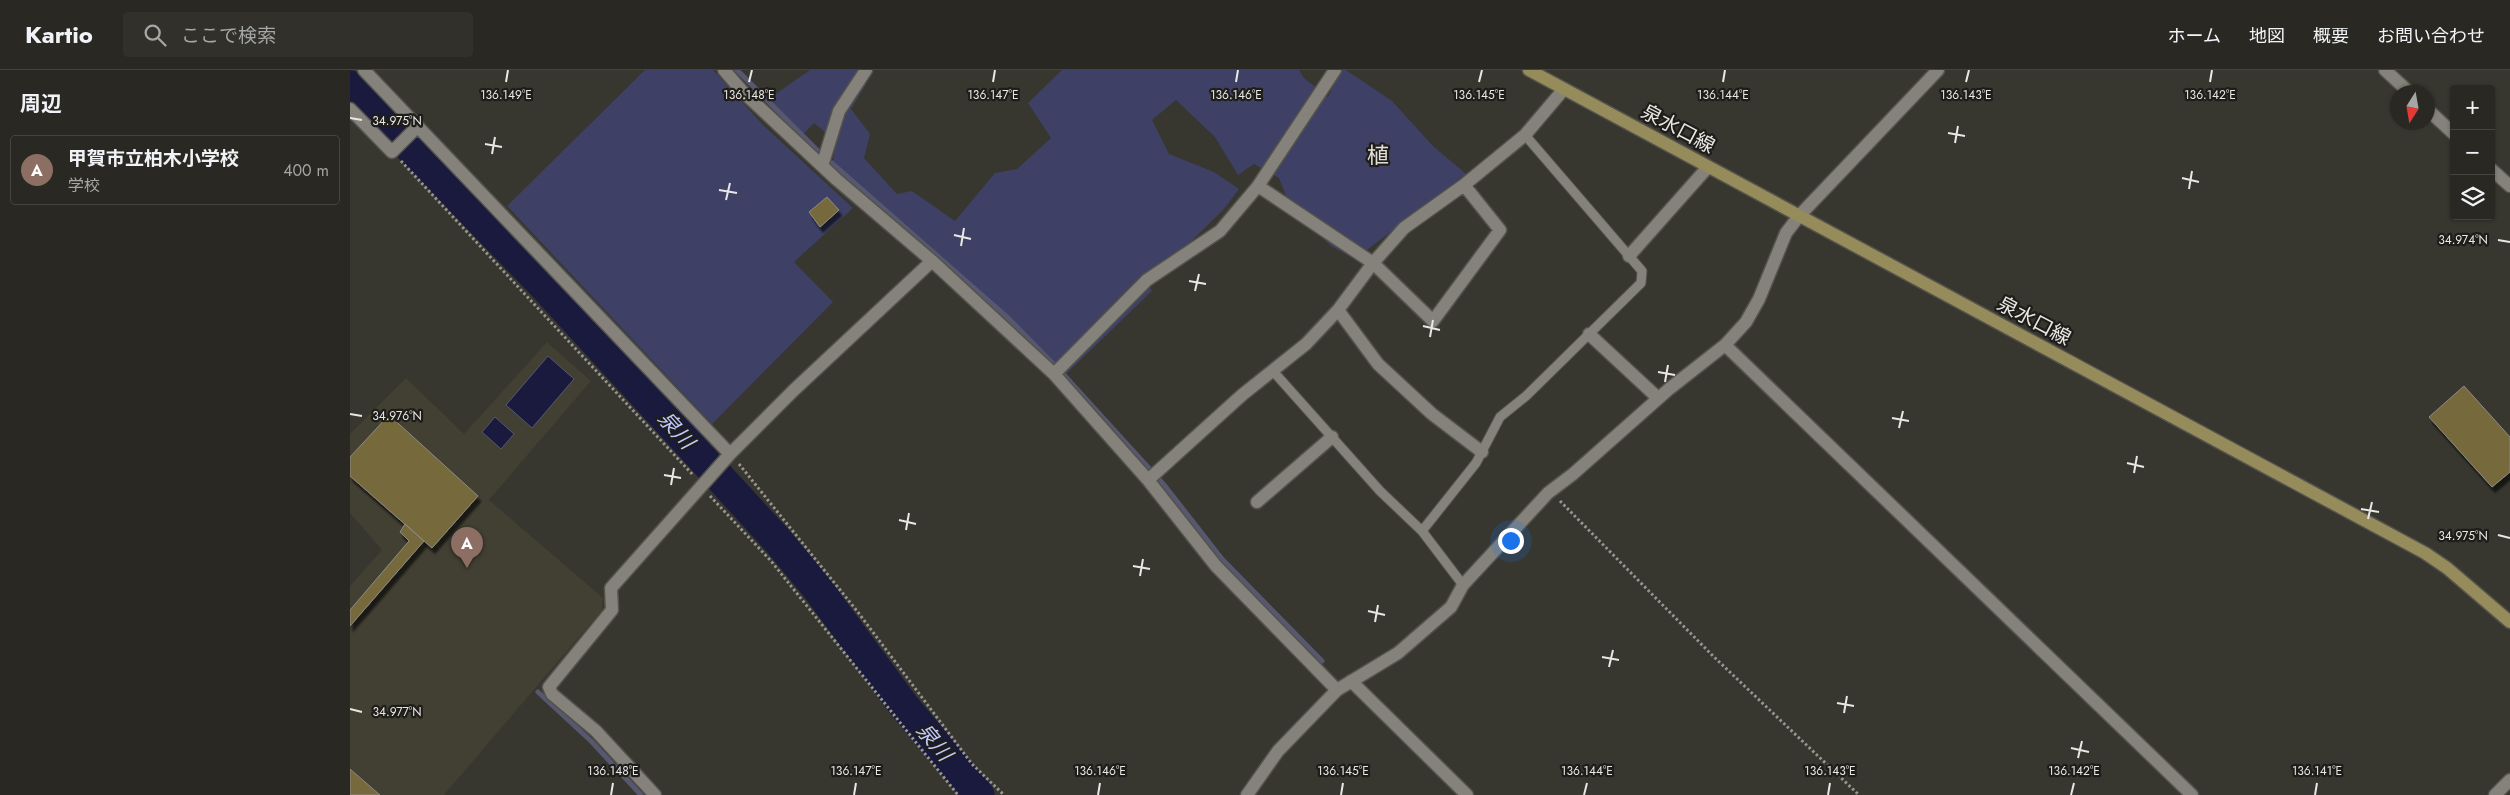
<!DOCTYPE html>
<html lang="ja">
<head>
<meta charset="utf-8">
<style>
  :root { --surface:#292823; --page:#31302b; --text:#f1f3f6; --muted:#a5a6a6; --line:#454441; --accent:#a8b0fc }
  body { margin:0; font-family:Jost,"Noto Sans JP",sans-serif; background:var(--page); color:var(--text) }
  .controls { position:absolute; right:15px; top:15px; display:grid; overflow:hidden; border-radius:5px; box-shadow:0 1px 4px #0004 }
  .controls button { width:45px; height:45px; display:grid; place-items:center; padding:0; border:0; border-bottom:1px solid var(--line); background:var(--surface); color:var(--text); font:25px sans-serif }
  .compass { position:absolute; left:2040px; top:15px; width:45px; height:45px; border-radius:50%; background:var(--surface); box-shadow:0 1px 4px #0004; rotate:191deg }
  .you { position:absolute; left:1160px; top:470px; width:18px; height:18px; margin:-12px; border:4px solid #fff; border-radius:50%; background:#1a73e8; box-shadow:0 0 0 8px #1a73e833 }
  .badge { display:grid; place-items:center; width:32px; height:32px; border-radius:50%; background:var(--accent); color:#fff; font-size:16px; font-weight:700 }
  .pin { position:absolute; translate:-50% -41px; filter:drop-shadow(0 1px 2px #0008) }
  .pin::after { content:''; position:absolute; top:26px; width:18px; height:15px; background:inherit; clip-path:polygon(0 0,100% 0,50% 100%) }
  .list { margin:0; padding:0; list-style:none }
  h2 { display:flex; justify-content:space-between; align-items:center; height:65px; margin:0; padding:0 20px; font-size:21px }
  h2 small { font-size:16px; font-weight:400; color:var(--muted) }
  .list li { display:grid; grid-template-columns:32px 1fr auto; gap:15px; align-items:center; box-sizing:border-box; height:70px; margin:0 10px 10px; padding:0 10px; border:1px solid var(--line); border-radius:5px }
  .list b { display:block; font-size:19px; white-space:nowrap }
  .list p { margin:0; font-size:16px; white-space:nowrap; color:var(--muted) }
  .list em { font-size:16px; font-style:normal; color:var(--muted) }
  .icon { flex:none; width:28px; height:28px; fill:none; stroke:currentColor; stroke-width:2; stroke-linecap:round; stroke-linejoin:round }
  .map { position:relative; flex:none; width:2160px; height:725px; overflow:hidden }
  header { display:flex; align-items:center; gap:30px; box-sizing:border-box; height:70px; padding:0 25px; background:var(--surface); border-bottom:1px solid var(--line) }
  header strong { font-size:24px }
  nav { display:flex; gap:28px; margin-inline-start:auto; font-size:18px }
  .search { width:350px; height:45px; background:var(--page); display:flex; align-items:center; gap:12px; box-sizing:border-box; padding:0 18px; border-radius:5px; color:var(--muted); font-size:19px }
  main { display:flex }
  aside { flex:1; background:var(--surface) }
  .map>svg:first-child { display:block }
  .built { fill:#423f33 }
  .green { fill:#3e4165 }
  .water { fill:#191a3d; stroke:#57586f }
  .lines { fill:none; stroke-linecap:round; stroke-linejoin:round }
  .stream { stroke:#57586f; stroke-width:5 }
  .river { stroke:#191a3d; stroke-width:31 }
  .building { fill:#766b3e; stroke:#8c8a83; filter:url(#shadow) }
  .service-casing { stroke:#54524c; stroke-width:11 }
  .minor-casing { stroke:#54524c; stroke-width:15 }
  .tertiary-casing { stroke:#54524c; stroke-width:15 }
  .secondary-casing { stroke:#54524c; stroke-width:15 }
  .path { stroke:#96958f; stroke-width:3; stroke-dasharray:2.5 2.5; stroke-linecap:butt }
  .service { stroke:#84827a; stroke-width:9 }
  .minor { stroke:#84827a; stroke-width:12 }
  .tertiary { stroke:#84827a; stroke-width:12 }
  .secondary { stroke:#968c5b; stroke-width:12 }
  .ticks { fill:none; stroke:#e9e8e4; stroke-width:2 }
  .labels { text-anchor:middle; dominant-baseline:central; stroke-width:4.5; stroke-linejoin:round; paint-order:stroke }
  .street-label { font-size:20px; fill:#e9e8e4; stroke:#1e1d1a }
  .water-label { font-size:21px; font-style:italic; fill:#c1c8fe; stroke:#1e1d1a }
  .quarter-label { font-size:22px; fill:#e1dfd7; stroke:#1e1d1a }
  .ticks-label { font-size:12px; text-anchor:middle; fill:#e9e8e4; stroke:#1e1d1a; stroke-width:4.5; stroke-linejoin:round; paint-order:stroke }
</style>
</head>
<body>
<header>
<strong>Kartio</strong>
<div class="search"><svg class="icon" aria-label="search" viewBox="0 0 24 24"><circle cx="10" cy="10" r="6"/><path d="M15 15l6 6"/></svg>ここで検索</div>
<nav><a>ホーム</a><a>地図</a><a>概要</a><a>お問い合わせ</a></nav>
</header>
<main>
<aside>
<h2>周辺<small></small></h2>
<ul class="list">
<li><span class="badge" style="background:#8d6e63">A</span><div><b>甲賀市立柏木小学校</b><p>学校</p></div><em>400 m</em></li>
</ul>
</aside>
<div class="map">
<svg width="2160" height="725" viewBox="0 0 2160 725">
  <defs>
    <filter id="shadow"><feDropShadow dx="3" dy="5.5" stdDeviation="1" flood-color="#0009"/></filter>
  </defs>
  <rect width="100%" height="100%" fill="#37362f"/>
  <path class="built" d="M197,272l44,39 -102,119 114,98 -1,12 -158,185h-94v-209l32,-36 -32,-37v-79l56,-56 58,56z"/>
  <path class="green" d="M295,0h68l50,55 90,83 -59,54 39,40 -121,122 -205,-218z
    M460,0h60l-5,16 -14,23 19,25 -6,24 33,36 15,-3 43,30 40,-48 22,-4 34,-31 -23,-35 34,-33h237l5,8 24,19 13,-27h5l46,31 41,45 33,28 -111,85 -24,-13 -40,-38 -12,-30 -25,-14 -16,11 -23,-38 -39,-37 -24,20 17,34 45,18 25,17 -15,20 -76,75 4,7 -86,83 -234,-208 4,-25 -22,-18 -12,12 -35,-35z"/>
  <path class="water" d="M198,286l26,23 -42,49 -26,-23z
    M145,347l19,17 -13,15 -19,-17z"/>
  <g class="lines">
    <path class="stream" d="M387,0l81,81 190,167 56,57 101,111 57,73 100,102
      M188,622l53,49 50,54"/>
    <path class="river" d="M0,16l195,201 233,254 39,47 87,118 75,89"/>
  </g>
  <path class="building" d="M477,127l12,13 -19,17 -11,-15z
    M2114,316l46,51v35l-18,15 -63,-70z
    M39,345l89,81 -46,52 -82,-72v-19z
    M55,454l19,17 -74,85v-16l59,-69 -9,-9z
    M0,699l30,26h-30z"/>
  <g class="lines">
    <g class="service-casing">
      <path id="service" d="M922,300l108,121 42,40 41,54
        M1072,461l54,-68 24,-46 26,-21 115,-113 1,-12 -117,-136"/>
    </g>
    <g class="minor-casing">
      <path id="minor" d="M14,0l366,384
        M374,0l19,22 93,87 96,82 122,113 94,106 68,86 121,124
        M2035,0l24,22
        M0,39l42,43 26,-26
        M2078,40l26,24
        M472,96l17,-55 27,-41
        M2141,99l19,17
        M908,116l115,77 60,58 67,-91 -36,-45
        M1279,186l79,-89
        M988,240l40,54 54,50 50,38
        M1239,264l69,64
        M1375,275l467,450
        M704,304l93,-94 73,-49 38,-45 77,-116
        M798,410l94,-85 64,-51 32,-34 35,-47 31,-35 60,-43 61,-50 39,-46
        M907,432l75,-65
        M1001,611l116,114
        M305,725l-59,-64 -44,-37 -3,-7 63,-77 -1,-22 119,-134 64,-64 138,-129
        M897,725l31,-44 59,-61 61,-37 53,-46 12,-22 85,-92 25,-19 96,-85 56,-44 21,-23 13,-23 27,-66 13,-17 139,-146"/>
    </g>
    <g class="tertiary-casing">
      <path id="tertiary" d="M2145,725l15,-15"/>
    </g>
    <g class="secondary-casing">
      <path id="secondary" d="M1179,0l896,483 22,15 63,54"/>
    </g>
    <path class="path" d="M51,91l292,314
      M389,394l118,147 115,153 32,31
      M360,426l61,65 187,234
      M1210,431l153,155 146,139"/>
    <use href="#service" class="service"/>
    <use href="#minor" class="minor"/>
    <use href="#tertiary" class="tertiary"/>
    <use href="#secondary" class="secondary"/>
  </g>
  <path class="ticks" d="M156,12l2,-12M399,12l3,-12M643,12l2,-12M886,12l2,-12M1129,12l3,-12M1373,12l2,-12M1616,12l3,-12M1860,12l2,-12M0,48l12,2M1598,63l17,3M1605,73l3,-17M135,74l17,3M142,84l3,-17M1832,108l17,4M1839,119l3,-18M369,120l18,3M376,130l4,-17M604,165l17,4M2148,170l12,2M611,176l3,-18M839,211l17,3M845,221l4,-17M1073,256l17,4M1080,267l3,-17M1308,302l17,3M1315,312l3,-17M0,344l12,2M1542,348l17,3M1549,358l4,-17M1777,393l17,4M1784,403l3,-17M314,405l17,3M321,415l3,-17M2011,439l18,3M2018,449l4,-17M549,450l17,4M556,460l3,-17M2148,465l12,3M783,496l17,3M790,506l3,-17M1018,541l17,4M1025,552l3,-17M1252,587l17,3M1259,597l4,-17M1487,633l17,3M0,639l12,3M1494,643l3,-17M1721,678l18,4M1728,688l4,-17M261,725l2,-12M504,725l2,-12M748,725l2,-12M991,725l2,-12M1234,725l3,-12M1478,725l2,-12M1721,725l3,-12M1965,725l2,-12"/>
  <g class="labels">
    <g class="street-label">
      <text transform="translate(1328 59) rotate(28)">泉水口線</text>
      <text transform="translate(1684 251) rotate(28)">泉水口線</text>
    </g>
    <g class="water-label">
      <text transform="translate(326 360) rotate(48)">泉川</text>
      <text transform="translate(584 672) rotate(50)">泉川</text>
    </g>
    <g class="quarter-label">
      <text x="1028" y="85">植</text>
    </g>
  </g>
  <g class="ticks-label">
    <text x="156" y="29">136.149°E</text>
    <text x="399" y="29">136.148°E</text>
    <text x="643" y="29">136.147°E</text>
    <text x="886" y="29">136.146°E</text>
    <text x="1129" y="29">136.145°E</text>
    <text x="1373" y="29">136.144°E</text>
    <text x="1616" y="29">136.143°E</text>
    <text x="1860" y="29">136.142°E</text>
    <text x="47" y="55">34.975°N</text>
    <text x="2113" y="174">34.974°N</text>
    <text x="47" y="350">34.976°N</text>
    <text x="2113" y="470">34.975°N</text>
    <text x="47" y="646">34.977°N</text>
    <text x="263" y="705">136.148°E</text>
    <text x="506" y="705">136.147°E</text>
    <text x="750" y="705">136.146°E</text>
    <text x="993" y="705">136.145°E</text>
    <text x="1237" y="705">136.144°E</text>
    <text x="1480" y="705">136.143°E</text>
    <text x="1724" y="705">136.142°E</text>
    <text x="1967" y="705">136.141°E</text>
  </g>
</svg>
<div class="controls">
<button>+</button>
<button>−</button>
<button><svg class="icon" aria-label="layers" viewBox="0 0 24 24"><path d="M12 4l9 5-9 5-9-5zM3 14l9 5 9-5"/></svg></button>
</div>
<svg class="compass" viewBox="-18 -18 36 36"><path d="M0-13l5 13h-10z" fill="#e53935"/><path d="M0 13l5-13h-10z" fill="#a5a6a6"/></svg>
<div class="you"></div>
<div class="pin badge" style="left:117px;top:498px;background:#8d6e63">A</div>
</div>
</main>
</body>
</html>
